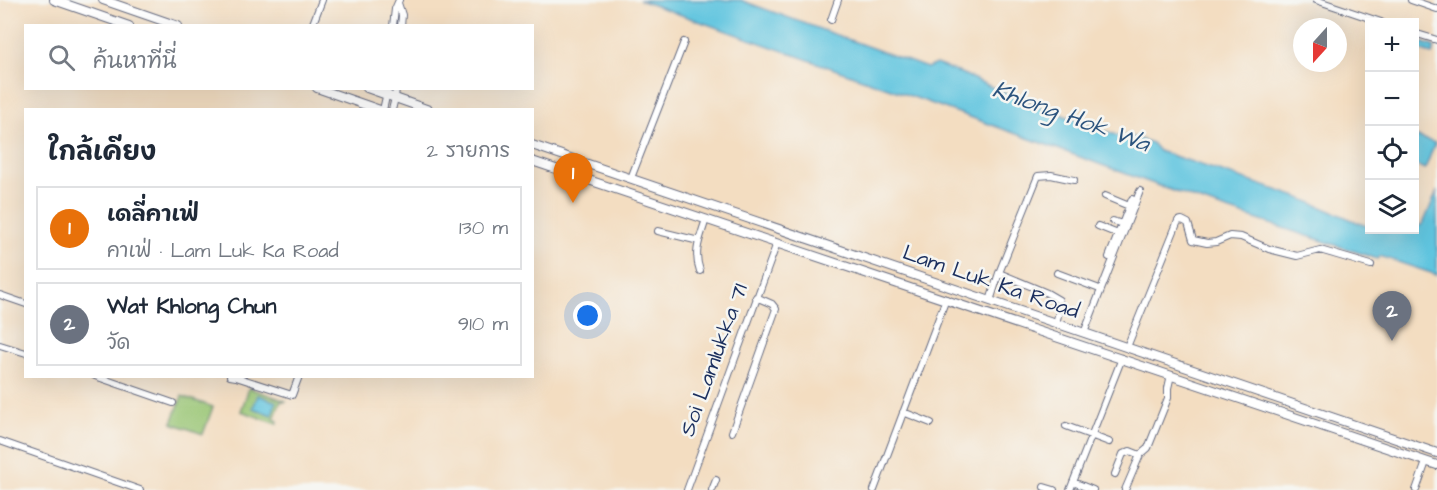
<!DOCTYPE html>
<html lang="th">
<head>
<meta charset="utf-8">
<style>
  :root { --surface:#fff; --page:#f2f2f3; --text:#1f2937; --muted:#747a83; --line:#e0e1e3; --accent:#c8321e }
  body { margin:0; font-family:"Architects Daughter","Playpen Sans Thai",sans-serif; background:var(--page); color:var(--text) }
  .controls { position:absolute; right:18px; top:18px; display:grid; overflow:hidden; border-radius:0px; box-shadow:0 6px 24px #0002 }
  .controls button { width:54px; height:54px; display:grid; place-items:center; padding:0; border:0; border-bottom:2px solid var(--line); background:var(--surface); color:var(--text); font:30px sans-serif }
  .compass { position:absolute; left:1293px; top:18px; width:54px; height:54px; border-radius:50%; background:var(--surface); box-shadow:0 6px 24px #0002; rotate:201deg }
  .you { position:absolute; left:588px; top:316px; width:21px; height:21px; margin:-15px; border:4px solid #fff; border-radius:50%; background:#1a73e8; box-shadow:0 0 0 9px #1a73e833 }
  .badge { display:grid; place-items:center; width:39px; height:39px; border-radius:50%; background:var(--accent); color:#fff; font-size:20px; font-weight:700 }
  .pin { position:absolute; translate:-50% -50px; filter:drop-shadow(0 2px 3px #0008) }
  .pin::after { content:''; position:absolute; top:32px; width:21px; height:18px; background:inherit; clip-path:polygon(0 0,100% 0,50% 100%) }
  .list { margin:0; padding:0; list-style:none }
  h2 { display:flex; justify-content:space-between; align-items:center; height:78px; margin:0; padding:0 24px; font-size:26px }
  h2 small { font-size:20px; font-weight:400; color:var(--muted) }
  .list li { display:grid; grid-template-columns:39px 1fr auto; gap:18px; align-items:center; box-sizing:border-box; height:84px; margin:0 12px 12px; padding:0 12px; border:2px solid var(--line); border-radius:0px }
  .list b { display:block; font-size:22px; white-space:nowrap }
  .list p { margin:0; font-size:20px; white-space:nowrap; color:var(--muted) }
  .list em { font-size:20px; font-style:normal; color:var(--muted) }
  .icon { flex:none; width:33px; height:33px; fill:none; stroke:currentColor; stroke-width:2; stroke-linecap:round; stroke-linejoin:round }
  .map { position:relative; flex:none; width:1437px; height:490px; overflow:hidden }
  .search { position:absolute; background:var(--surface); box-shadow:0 6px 24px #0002; left:24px; top:24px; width:510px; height:66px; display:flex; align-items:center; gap:15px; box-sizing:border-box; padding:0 21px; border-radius:0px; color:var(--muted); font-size:22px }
  .panel { position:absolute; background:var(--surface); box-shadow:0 6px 24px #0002; left:24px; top:108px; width:510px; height:270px; border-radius:0px }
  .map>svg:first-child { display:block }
  .green { fill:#99c573; stroke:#5a7a68; stroke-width:1.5 }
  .water { fill:#61c5df; stroke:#3e7a9e; stroke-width:1.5 }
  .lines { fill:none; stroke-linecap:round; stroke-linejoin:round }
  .minor-casing { stroke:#676c81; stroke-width:8 }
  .secondary-casing { stroke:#676c81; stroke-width:10 }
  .minor { stroke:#fff; stroke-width:6 }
  .secondary { stroke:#fff; stroke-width:8 }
  .labels { text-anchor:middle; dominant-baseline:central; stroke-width:5; stroke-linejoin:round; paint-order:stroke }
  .street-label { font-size:22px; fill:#1b2f5e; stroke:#f6f6f2 }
  .water-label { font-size:24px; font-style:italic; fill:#2c547e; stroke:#f6f6f2 }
</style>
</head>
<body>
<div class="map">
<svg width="1437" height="490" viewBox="0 0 1437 490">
  <rect width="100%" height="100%" fill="#f6f6f2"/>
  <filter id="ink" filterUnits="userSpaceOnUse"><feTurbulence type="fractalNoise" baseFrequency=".0167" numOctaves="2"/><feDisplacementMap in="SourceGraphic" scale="12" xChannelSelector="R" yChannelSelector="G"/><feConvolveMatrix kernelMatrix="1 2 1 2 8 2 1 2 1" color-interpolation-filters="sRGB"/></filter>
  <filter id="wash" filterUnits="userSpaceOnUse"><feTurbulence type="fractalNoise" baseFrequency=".008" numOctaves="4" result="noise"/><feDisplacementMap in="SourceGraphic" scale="24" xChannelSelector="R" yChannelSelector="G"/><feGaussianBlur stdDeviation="1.35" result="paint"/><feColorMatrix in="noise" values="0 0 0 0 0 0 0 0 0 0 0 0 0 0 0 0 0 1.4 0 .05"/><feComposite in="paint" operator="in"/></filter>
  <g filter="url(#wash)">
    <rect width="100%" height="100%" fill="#f3ddc1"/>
    <path class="green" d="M249,388l37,13 -1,1 -4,-1 -7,18 4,2 -1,3 -36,-13z
      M182,396l31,11 -10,27 -31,-11z"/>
    <path class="water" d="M639,0h101l187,68 9,-4 27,10 46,21 112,42 5,-2 26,8 7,8 141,47 69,29 1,3 39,1 5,-1 1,-2 8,-4 14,-33v84l-57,-19 -3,3 -14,-5 -151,-49 -245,-89z
      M1415,40l20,7 -3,7 -17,-5z
      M1415,136l20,7 -10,26 -10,-4z
      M258,395l18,7 -4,13 -19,-7z"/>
  </g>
  <g filter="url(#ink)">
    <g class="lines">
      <g class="minor-casing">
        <path id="minor" d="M1316,0l65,22
          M1411,0l26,9
          M398,3l4,12 -1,11
          M831,20l7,-20
          M312,26l10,-26
          M393,26l2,-17 4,-9
          M1414,33l23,7
          M383,110l5,-22
          M392,110l3,-12 1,-10
          M631,178l53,-136
          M1105,196l24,10
          M1113,221l9,3
          M1098,226l20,8
          M658,231l41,10
          M1109,257l23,-58
          M700,271c-7,-20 0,-32 6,-52
          M1057,273l40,15
          M0,295l26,9
          M990,301l9,-28
          M1056,323l4,-15 -1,-8 -12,-7 -48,-20 39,-97 13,-1 23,5
          M1084,333l56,-142
          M0,345l26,8
          M1127,347l51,-126 4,-1 6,3 5,17 14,3 9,-1 14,-6 11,1 28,12 28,7 23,-6 51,15
          M95,376l78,27
          M230,376l6,1 56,18 7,-19
          M903,412l28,11
          M1066,426l43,16
          M732,432l44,-123 -4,-5 -16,-7
          M0,441l140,49
          M1115,474l8,-20 7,-3 10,4
          M1073,482l20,8
          M1044,487l10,3
          M687,490l90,-247
          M712,490l4,-10
          M874,490l72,-191
          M1070,490l52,-132
          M1125,490l15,-35 8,-7 20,-50v-10l3,-13
          M1416,490l10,-28"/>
      </g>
      <g class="secondary-casing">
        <path id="secondary" d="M54,0l75,26
          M103,0l75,26
          M317,88l63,22
          M367,88l62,22
          M532,145l905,308
          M532,161l905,304"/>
      </g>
      <use href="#minor" class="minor"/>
      <use href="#secondary" class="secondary"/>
    </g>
  </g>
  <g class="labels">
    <g class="street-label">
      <text transform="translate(991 282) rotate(19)">Lam Luk Ka Road</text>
      <text transform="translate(714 360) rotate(-70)">Soi Lamlukka 71</text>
    </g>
    <g class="water-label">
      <text transform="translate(1071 117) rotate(20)">Khlong Hok Wa</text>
    </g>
  </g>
</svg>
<div class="controls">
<button>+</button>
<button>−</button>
<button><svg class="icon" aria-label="locate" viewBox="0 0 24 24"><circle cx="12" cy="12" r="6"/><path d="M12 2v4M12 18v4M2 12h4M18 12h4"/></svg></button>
<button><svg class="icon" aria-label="layers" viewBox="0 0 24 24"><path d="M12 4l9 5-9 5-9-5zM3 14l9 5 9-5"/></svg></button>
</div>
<svg class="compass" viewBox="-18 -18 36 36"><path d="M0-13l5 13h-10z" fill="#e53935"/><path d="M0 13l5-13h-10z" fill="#747a83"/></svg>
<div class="you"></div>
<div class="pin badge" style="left:573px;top:203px;background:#e8710a">1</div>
<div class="pin badge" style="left:1392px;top:341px;background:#6b7280">2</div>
<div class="search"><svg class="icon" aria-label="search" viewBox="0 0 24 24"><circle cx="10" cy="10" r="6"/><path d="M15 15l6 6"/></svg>ค้นหาที่นี่</div>
<section class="panel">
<h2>ใกล้เคียง<small>2 รายการ</small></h2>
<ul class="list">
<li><span class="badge" style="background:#e8710a">1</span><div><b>เดลี่คาเฟ่</b><p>คาเฟ่ · Lam Luk Ka Road</p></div><em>130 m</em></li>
<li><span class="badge" style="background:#6b7280">2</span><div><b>Wat Khlong Chun</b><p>วัด</p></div><em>910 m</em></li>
</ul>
</section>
</div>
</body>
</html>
